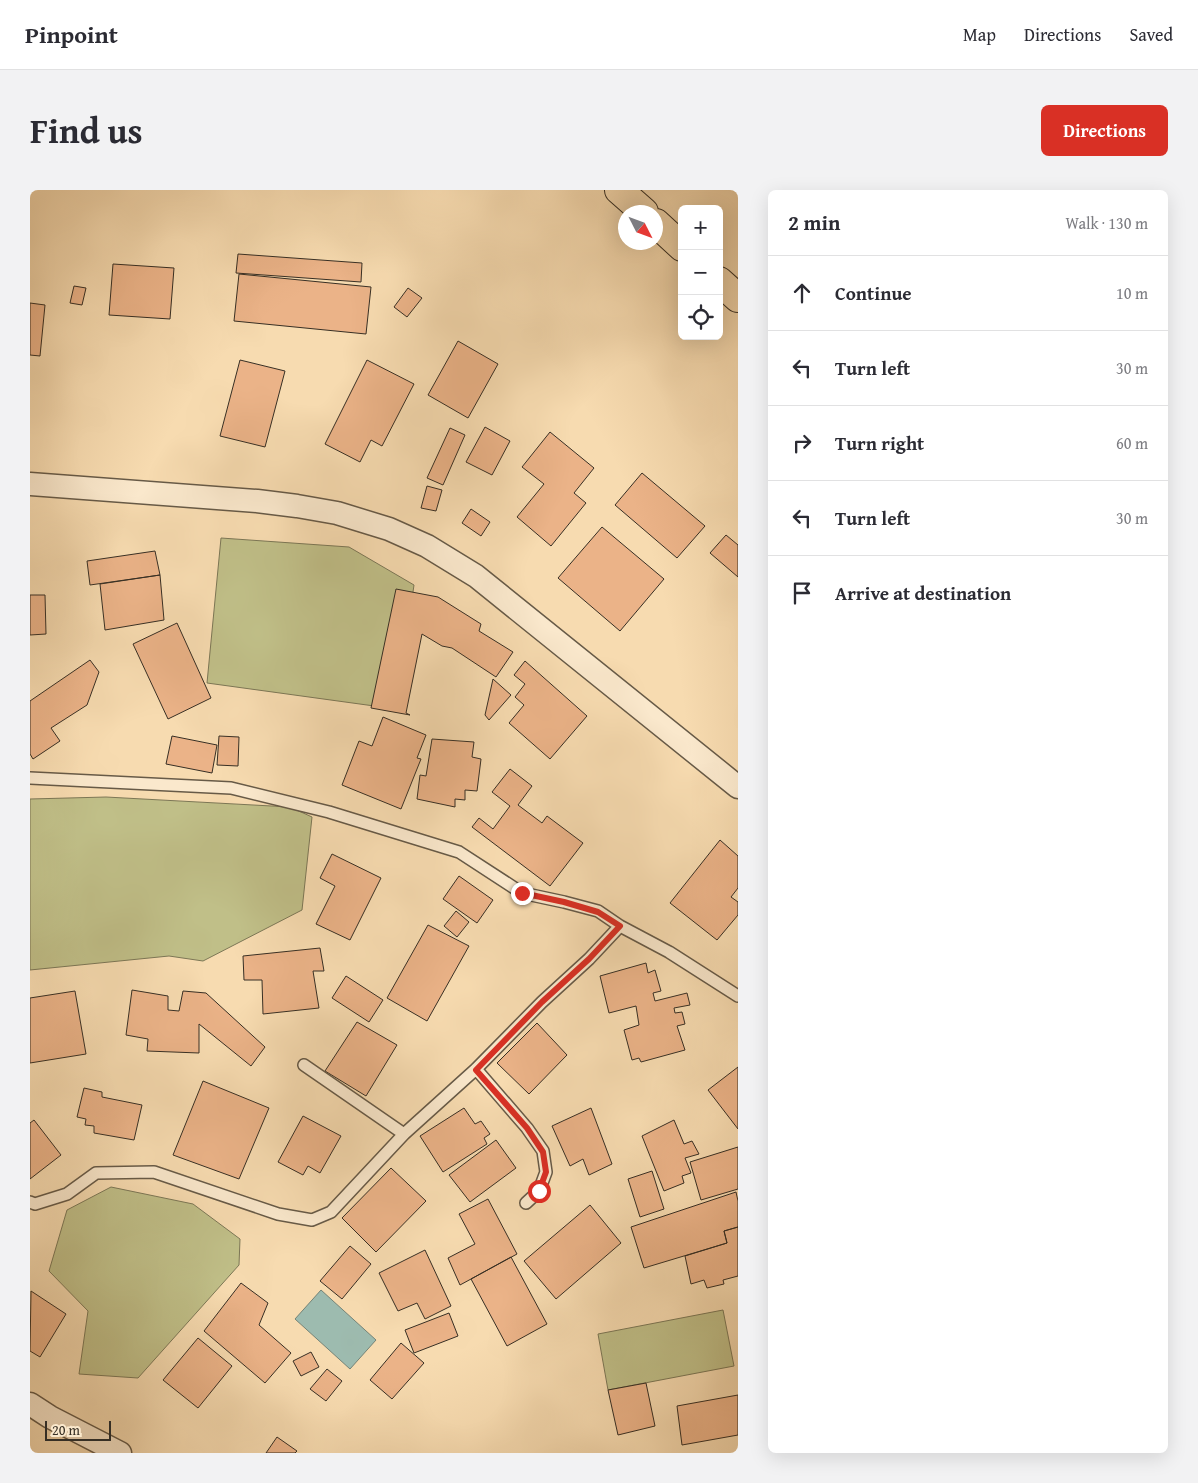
<!DOCTYPE html>
<html lang="en">
<head>
<meta charset="utf-8">
<style>
  :root { --surface:#fff; --page:#f2f2f3; --text:#2b2b33; --muted:#7c7c81; --line:#e1e1e2; --accent:#d93025 }
  body { margin:0; font-family:"Gentium Book Plus",serif; background:var(--page); color:var(--text) }
  .controls { position:absolute; right:15px; top:15px; display:grid; overflow:hidden; border-radius:8px; box-shadow:0 5px 20px #0002 }
  .controls button { width:45px; height:45px; display:grid; place-items:center; padding:0; border:0; border-bottom:1px solid var(--line); background:var(--surface); color:var(--text); font:25px sans-serif }
  .compass { position:absolute; left:588px; top:15px; width:45px; height:45px; border-radius:50%; background:var(--surface); box-shadow:0 5px 20px #0002; rotate:132deg }
  .scale { position:absolute; left:15px; bottom:12px; width:66px; box-sizing:border-box; padding-left:5px; border:2px solid #372f24; border-top:0; font-size:14px; line-height:18px; white-space:nowrap; color:#372f24; -webkit-text-stroke:4px #fae8cc; paint-order:stroke }
  .stop { position:absolute; width:15px; height:15px; margin:-11px; border:4px solid #d93025; border-radius:50%; background:#fff }
  .stop.end { background:#d93025; border-color:#fff; box-shadow:0 1px 5px #0008 }
  .list { margin:0; padding:0; list-style:none }
  h2 { display:flex; justify-content:space-between; align-items:center; height:65px; margin:0; padding:0 20px; font-size:21px }
  h2 small { font-size:16px; font-weight:400; color:var(--muted) }
  .list li { display:grid; grid-template-columns:32px 1fr auto; gap:15px; align-items:center; box-sizing:border-box; height:75px; padding:0 20px; border-top:1px solid var(--line) }
  .list b { display:block; font-size:19px; white-space:nowrap }
  .list em { font-size:16px; font-style:normal; color:var(--muted) }
  .icon { flex:none; width:28px; height:28px; fill:none; stroke:currentColor; stroke-width:2; stroke-linecap:round; stroke-linejoin:round }
  .map { position:relative; flex:none; width:708px; height:1263px; overflow:hidden; border-radius:8px }
  header { display:flex; align-items:center; gap:30px; box-sizing:border-box; height:70px; padding:0 25px; background:var(--surface); border-bottom:1px solid var(--line) }
  header strong { font-size:24px }
  nav { display:flex; gap:28px; margin-inline-start:auto; font-size:18px }
  .intro { display:flex; align-items:center; justify-content:space-between; box-sizing:border-box; height:120px; padding:0 30px }
  h1 { margin:0; font-size:35px }
  .button { padding:12px 22px; border-radius:8px; background:var(--accent); color:#fff; font-size:18px; font-weight:700 }
  main { display:flex; gap:30px; padding:0 30px }
  aside { flex:1; background:var(--surface); border-radius:8px; box-shadow:0 5px 20px #0002 }
  .map>svg:first-child { display:block }
  .green { fill:#c0bf88; stroke:#7c7756 }
  .water { fill:#9dbbaf; stroke:#748377 }
  .building { fill:#ebb388; stroke:#372f24 }
  .lines { fill:none; stroke-linecap:round; stroke-linejoin:round }
  .lane-casing { stroke:#675a47; stroke-width:14 }
  .street-casing { stroke:#675a47; stroke-width:25 }
  .primary-casing { stroke:#372f24; stroke-width:30 }
  .lane { stroke:#fae8cc; stroke-width:11 }
  .street { stroke:#fae8cc; stroke-width:22 }
  .primary { stroke:#f7dbb0; stroke-width:28 }
  .route { stroke:#d93025; stroke-width:6 }
</style>
</head>
<body>
<header>
<strong>Pinpoint</strong>
<nav><a>Map</a><a>Directions</a><a>Saved</a></nav>
</header>
<div class="intro"><h1>Find us</h1><a class="button">Directions</a></div>
<main>
<div class="map">
<svg width="708" height="1263" viewBox="0 0 708 1263">
  <rect width="100%" height="100%" fill="#f7dbb0"/>
  <filter id="stains"><feTurbulence type="fractalNoise" baseFrequency=".004" numOctaves="4"/><feColorMatrix values="0 0 0 0 .2 0 0 0 0 .09 0 0 0 0 .02 0 0 0 .5 -.17"/></filter>
  <radialGradient id="worn" r=".72"><stop offset=".6" stop-color="#630" stop-opacity="0"/><stop offset="1" stop-color="#630" stop-opacity=".3"/></radialGradient>
  <path class="green" d="M191,348l128,9 65,38 -18,124 -189,-26z
    M76,607l184,10 22,10 -10,93 -99,51 -34,-5 -139,14v-171z
    M81,997l82,17 47,35 -1,26 -101,113 -59,-4 9,-63 -39,-40 18,-61z
    M693,1120l11,56 -126,24 -10,-56z"/>
  <path class="water" d="M291,1100l55,50 -26,29 -55,-50z"/>
  <path class="building" d="M208,64l124,9 -1,19 -125,-9z
    M83,74l61,4 -4,51 -61,-4z
    M209,84l132,13 -5,47 -132,-13z
    M44,96l12,2 -4,17 -12,-2z
    M378,98l14,10 -15,19 -13,-10z
    M0,113l15,2 -5,51 -10,-1z
    M428,151l40,23 -30,54 -40,-23z
    M210,170l45,11 -20,76 -45,-11z
    M337,170l47,24 -32,62 -11,-6 -11,22 -35,-18z
    M455,237l25,14 -18,34 -26,-13z
    M420,238l15,7 -22,50 -16,-7z
    M520,242l44,36 -20,25 12,10 -35,43 -34,-29 27,-33 -22,-17z
    M612,283l63,53 -28,32 -62,-53z
    M397,296l15,4 -6,21 -15,-3z
    M441,319l19,13 -9,14 -19,-13z
    M572,337l62,52 -44,52 -62,-53z
    M696,345l12,10v32l-28,-24z
    M125,361l5,24 -70,10 -3,-24z
    M130,385l4,45 -59,10 -5,-46z
    M366,399l42,8 43,27 -2,7 34,21 -17,25 -44,-29 -10,-2 -20,-12 -16,79 4,2 -39,-7z
    M0,405h15l1,39 -16,1z
    M147,433l34,75 -43,21 -35,-75z
    M60,470l9,12 -12,33 -36,23 9,13 -27,18 -3,-5v-53z
    M495,471l62,55 -37,43 -41,-36 15,-18 -9,-8 10,-13 -11,-9z
    M463,489l18,16 -22,25 -4,-5z
    M353,527l43,18 -9,23 4,1 -20,50 -59,-24 17,-44 13,5z
    M142,546l45,9 -5,28 -46,-9z
    M189,546l20,1 -1,29 -21,-1z
    M402,549l42,3 -2,15 9,2 -4,32 -12,-1v10l-10,-1v8l-38,-8 3,-24 6,1z
    M480,579l22,17 -14,19 24,18 5,-7 36,27 -33,43 -78,-59 7,-9 14,11 17,-23 -18,-14z
    M690,650l18,16v32l-7,9 7,5v13l-21,25 -47,-37z
    M302,664l49,24 -31,62 -34,-16 19,-38 -15,-8z
    M429,686l34,24 -16,23 -34,-24z
    M426,721l13,11 -12,15 -13,-11z
    M398,735l41,21 -42,75 -40,-23z
    M290,758l4,23h-11l6,37 -56,6 -1,-34h-18l-1,-24z
    M616,773l2,10 7,-3 6,21 -8,2 2,8 32,-8 3,12 -16,3 1,5 7,-1 3,12 -8,2 8,24 -44,12 -2,-4 -7,2 -8,-30 15,-5 -3,-19 -27,7 -9,-37z
    M316,786l37,24 -14,22 -37,-24z
    M102,800l36,6v14l11,1 4,-20 23,2 59,54 -14,19 -52,-42v29l-52,-2 1,-12 -22,-4z
    M45,801l11,63 -56,9v-65z
    M327,832l40,23 -31,51 -41,-25z
    M507,833l30,32 -38,39 -32,-31z
    M708,877v62l-30,-39z
    M173,891l66,27 -30,71 -66,-24z
    M54,898l18,4v5l40,8 -8,35 -40,-7v-7l-9,-1 1,-6 -9,-2z
    M434,918l11,16 6,-3 9,13 -6,4 3,6 -44,28 -23,-36z
    M561,918l21,56 -23,11 -6,-16 -13,7 -18,-40z
    M273,926l38,20 -21,37 -12,-7 -5,9 -25,-13z
    M4,930l27,35 -31,24v-56z
    M644,930l10,24 8,-3 7,13 -14,4 6,15 -9,3 2,7 -20,8 -22,-55z
    M466,950l20,28 -46,34 -21,-27z
    M708,957v42l-37,11 -11,-38z
    M361,978l35,33 -50,51 -34,-34z
    M622,981l12,38 -24,8 -12,-38z
    M706,1002l2,9v26l-14,4 3,12 -83,25 -13,-41z
    M458,1009l29,55 -57,31 -12,-27 27,-14 -16,-30z
    M560,1015l31,38 -65,56 -32,-38z
    M708,1037v49l-15,4 1,4 -17,4 -3,-8 -13,4 -6,-28 42,-13 -3,-12z
    M320,1056l21,18 -29,35 -22,-18z
    M395,1060l26,56 -26,13 -8,-16 -19,8 -19,-38z
    M481,1067l36,67 -40,22 -36,-67z
    M211,1093l27,20 -9,22 32,28 -26,30 -61,-52z
    M1,1101l35,23 -26,43 -10,-6z
    M419,1123l9,23 -44,17 -9,-23z
    M168,1148l34,28 -34,42 -35,-28z
    M371,1153l23,20 -32,36 -22,-19z
    M281,1162l8,15 -18,9 -8,-15z
    M297,1179l15,12 -16,20 -16,-12z
    M616,1193l9,43 -37,9 -10,-45z
    M708,1205v40l-56,10 -5,-39z
    M247,1247l20,14 -2,2h-29z"/>
  <g class="lines">
    <g class="lane-casing">
      <path id="lane" d="M0,588l201,10 98,24 130,40 63,41 42,9 34,9 22,15 49,26 69,44
        M274,875l100,69
        M446,879l51,59 16,23 3,21 -7,19 -13,12
        M0,1012l5,2 32,-10 29,-21 58,-1 124,42 34,6 19,-8 73,-78 72,-65 66,-67 47,-43 31,-33"/>
    </g>
    <g class="street-casing">
      <path id="street" d="M0,294l227,17 40,5 40,7 52,16 38,17 49,30 262,211
        M0,1214l20,13 70,36"/>
    </g>
    <g class="primary-casing">
      <path id="primary" d="M589,0l25,22
        M626,33l26,24
        M689,91l19,17"/>
    </g>
    <use href="#lane" class="lane"/>
    <use href="#street" class="street"/>
    <use href="#primary" class="primary"/>
  </g>
  <g class="lines">
    <path class="route" d="M492,703l42,9 34,10 22,14 -31,33 -47,43 -66,68 51,58 16,24 3,20 -7,19"/>
  </g>
  <rect width="100%" height="100%" filter="url(#stains)"/>
  <rect width="100%" height="100%" fill="url(#worn)"/>
</svg>
<div class="controls">
<button>+</button>
<button>−</button>
<button><svg class="icon" aria-label="locate" viewBox="0 0 24 24"><circle cx="12" cy="12" r="6"/><path d="M12 2v4M12 18v4M2 12h4M18 12h4"/></svg></button>
</div>
<svg class="compass" viewBox="-18 -18 36 36"><path d="M0-13l5 13h-10z" fill="#e53935"/><path d="M0 13l5-13h-10z" fill="#7c7c81"/></svg>
<div class="scale">20 m</div>
<div class="stop" style="left:509px;top:1001px"></div>
<div class="stop end" style="left:492px;top:703px"></div>
</div>
<aside>
<h2>2 min<small>Walk · 130 m</small></h2>
<ul class="list">
<li><svg class="icon" aria-label="ahead" viewBox="0 0 24 24"><path d="M12 20V5M6 11l6-6 6 6"/></svg><div><b>Continue</b></div><em>10 m</em></li>
<li><svg class="icon" aria-label="left" viewBox="0 0 24 24"><path d="M17 20v-9H6M10 6l-5 5 5 5"/></svg><div><b>Turn left</b></div><em>30 m</em></li>
<li><svg class="icon" aria-label="right" viewBox="0 0 24 24"><path d="M7 20v-9h11M14 6l5 5-5 5"/></svg><div><b>Turn right</b></div><em>60 m</em></li>
<li><svg class="icon" aria-label="left" viewBox="0 0 24 24"><path d="M17 20v-9H6M10 6l-5 5 5 5"/></svg><div><b>Turn left</b></div><em>30 m</em></li>
<li><svg class="icon" aria-label="arrive" viewBox="0 0 24 24"><path d="M6 21V4h12l-3 4 3 4H6"/></svg><div><b>Arrive at destination</b></div></li>
</ul>
</aside>
</main>
</body>
</html>
